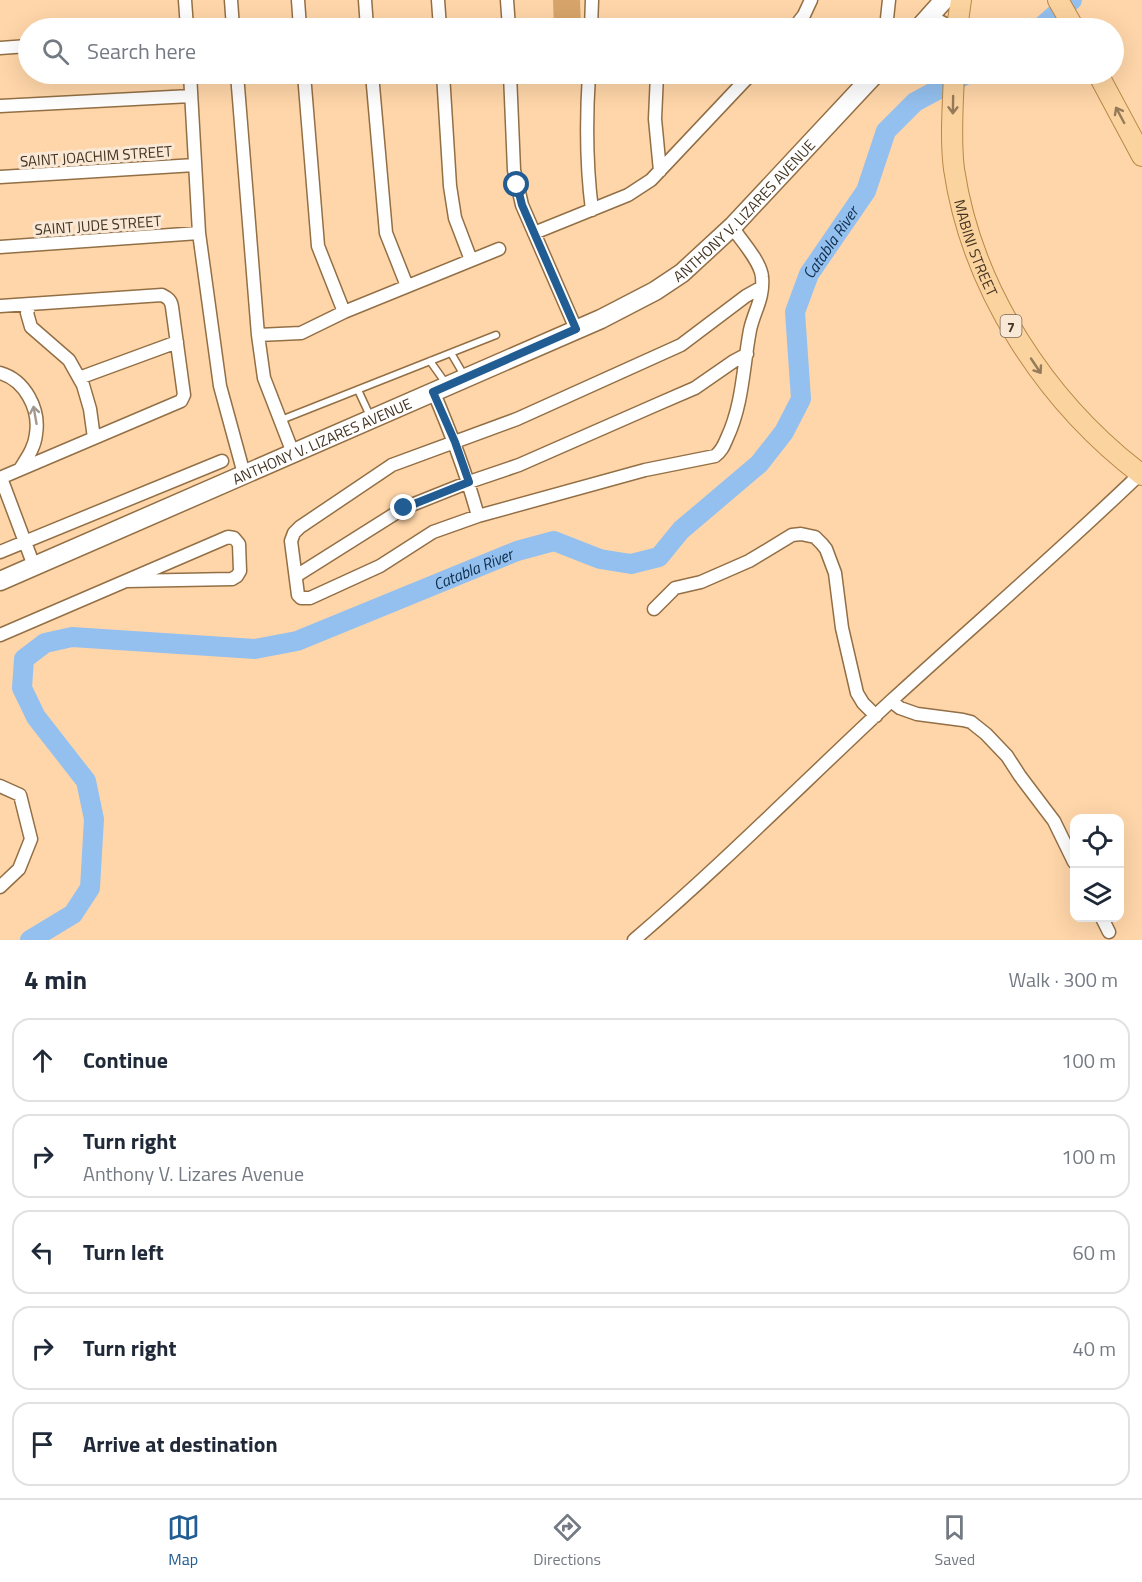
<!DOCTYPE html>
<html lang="en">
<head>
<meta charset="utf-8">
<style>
  :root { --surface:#fff; --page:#f6f6f7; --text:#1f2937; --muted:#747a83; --line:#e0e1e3; --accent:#215c93 }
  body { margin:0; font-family:"Titillium Web",sans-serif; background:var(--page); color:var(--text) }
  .controls { position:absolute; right:18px; bottom:18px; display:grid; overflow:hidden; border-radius:12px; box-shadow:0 6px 24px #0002 }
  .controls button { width:54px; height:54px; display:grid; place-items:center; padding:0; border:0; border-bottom:2px solid var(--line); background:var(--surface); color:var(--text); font:30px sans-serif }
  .stop { position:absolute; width:18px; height:18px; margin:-14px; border:4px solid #215c93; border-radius:50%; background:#fff }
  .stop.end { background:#215c93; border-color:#fff; box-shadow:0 2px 6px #0008 }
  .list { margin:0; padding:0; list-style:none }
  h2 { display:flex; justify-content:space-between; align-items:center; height:78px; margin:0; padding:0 24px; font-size:26px }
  h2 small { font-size:20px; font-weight:400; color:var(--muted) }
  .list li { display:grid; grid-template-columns:39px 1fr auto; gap:18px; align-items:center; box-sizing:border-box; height:84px; margin:0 12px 12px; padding:0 12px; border:2px solid var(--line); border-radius:18px }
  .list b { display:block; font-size:22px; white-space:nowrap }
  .list p { margin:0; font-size:20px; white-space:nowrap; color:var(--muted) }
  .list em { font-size:20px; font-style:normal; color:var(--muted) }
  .icon { flex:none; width:33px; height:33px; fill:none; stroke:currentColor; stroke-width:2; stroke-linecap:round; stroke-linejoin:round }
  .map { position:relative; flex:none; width:1142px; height:940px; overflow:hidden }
  .search { position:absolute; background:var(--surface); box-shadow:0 6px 24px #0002; left:18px; right:18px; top:18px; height:66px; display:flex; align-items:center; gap:15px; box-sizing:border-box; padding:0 21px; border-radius:33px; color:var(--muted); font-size:22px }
  .sheet { height:558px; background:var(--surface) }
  nav { display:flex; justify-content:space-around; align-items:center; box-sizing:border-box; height:84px; border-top:2px solid var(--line); background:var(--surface); font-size:16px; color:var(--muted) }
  nav a { display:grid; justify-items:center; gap:3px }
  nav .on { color:var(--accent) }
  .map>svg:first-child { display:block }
  .green { fill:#d7a56a }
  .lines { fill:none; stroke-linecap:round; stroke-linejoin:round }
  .river { stroke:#94c0ef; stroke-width:20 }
  .service-casing { stroke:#936f45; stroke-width:9 }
  .minor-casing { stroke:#936f45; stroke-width:15 }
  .secondary-casing { stroke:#936f45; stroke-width:21 }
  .primary-casing { stroke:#b98849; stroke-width:22 }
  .service { stroke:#fff; stroke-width:6 }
  .minor { stroke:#fff; stroke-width:12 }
  .secondary { stroke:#fff; stroke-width:18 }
  .primary { stroke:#fbd39f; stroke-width:20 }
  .oneway { stroke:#967b5a }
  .oneway2 { stroke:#a19990 }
  .route { stroke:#215c93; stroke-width:8 }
  .labels { text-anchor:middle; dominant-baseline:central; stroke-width:6; stroke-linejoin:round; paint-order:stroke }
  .shield { fill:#f9e8d6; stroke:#7a6957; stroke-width:1.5 }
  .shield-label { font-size:14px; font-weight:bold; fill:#433321 }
  .street-label { font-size:15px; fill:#433321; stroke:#f9e8d6 }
  .water-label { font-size:16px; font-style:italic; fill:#0e2e4c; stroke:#f9e8d6 }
</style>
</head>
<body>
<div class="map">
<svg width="1142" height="940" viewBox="0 0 1142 940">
  <rect width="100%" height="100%" fill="#ffd6a9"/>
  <path class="green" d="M553,0h27l1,28h-27z"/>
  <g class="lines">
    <g class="river">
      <path d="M1040,28l32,-28"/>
      <path id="s1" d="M30,940l43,-26 17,-26 4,-69 -8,-38 -50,-64 -14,-29 2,-29 21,-16 27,-6 183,12 42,-8 220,-90 37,-10 46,18 31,5 28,-7 22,-27 78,-66 25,-32 17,-33 -6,-87 14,-38 57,-83 20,-60 29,-29 52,-28"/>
    </g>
    <g class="service-casing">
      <path id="service" d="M451,353l14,24
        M430,361l17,24
        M358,390l13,28
        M281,420l215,-85"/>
    </g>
    <g class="minor-casing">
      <path id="minor" d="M185,0l2,28
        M231,0l2,28
        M298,0l2,28
        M365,0l2,28
        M438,0l2,28
        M507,0l2,28
        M591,28l1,-28
        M691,28c16,-1 37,-5 53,0
        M794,28l10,-13 7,-15
        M886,28l3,-28
        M0,48l28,-2
        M190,74l9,159 21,153 24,88
        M237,74l21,261 6,43 29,75
        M304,74l14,172 26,66
        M372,74l14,159 21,53
        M443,74l7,112 5,32 16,42
        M510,74l4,96 8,35 54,124
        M589,74c-3,46 -3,90 3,136
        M657,74l-2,45 5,52
        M0,106l191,-10
        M0,177l195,-12
        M732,227c9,13 29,35 30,50 2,22 -8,34 -12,53 -7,37 -7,74 -23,108 -3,7 -5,13 -12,18l-70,14 -167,46 -45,16 -53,34 -70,32h-9l-3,-3 -7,-54 3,-8 6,-6 92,-62 125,-46 164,-74 65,-49 16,-9
        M534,233l94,-38 23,-15 100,-106
        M0,247l199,-14
        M30,304l-3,9 4,14 38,33 14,25 7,24 4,29
        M0,306l162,-11c6,3 9,5 10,12l12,88 -3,6 -181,77
        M258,335l43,-2 43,-21 155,-63
        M0,373c25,7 40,36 36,61 -1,13 -9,24 -16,35
        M79,378l98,-36
        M433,391c18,42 33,81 45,125
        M1,478l33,88
        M0,552l222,-91
        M296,576l108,-68 65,-26 50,-17 139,-61 37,-16 39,-27 13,-7
        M654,609l21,-21 26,-6 48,-21 43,-26 9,-1 14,3 7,7 4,5 9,24 7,55 15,65 6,10 13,13
        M0,635l228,-98 6,1 5,6 1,27 -3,5 -5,3 -106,2
        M891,701l9,7 17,6 46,6 8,2 15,12 21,22 13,20 34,45 20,41
        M0,786l20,9 11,44 -12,30 -19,18
        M1102,918l7,14
        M634,940c89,-76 171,-159 257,-239 83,-76 168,-149 249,-227"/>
    </g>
    <g class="secondary-casing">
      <g id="secondary">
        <path d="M925,22l12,1 9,5"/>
        <path d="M919,28l25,-28"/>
        <path id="s2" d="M0,581l601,-262 54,-28 27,-18 52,-48 141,-151"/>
      </g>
    </g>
    <g class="primary-casing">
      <g id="primary">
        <path d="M1058,0l16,28"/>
        <path d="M957,28l4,-28"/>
        <path id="s3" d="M954,74c-1,31 -4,64 0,95 18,121 92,233 188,306"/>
        <path d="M1098,74l44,82"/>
      </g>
    </g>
    <use href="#service" class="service"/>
    <use href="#minor" class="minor"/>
    <use href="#secondary" class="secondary"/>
    <use href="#primary" class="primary"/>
  </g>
  <defs><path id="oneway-shaft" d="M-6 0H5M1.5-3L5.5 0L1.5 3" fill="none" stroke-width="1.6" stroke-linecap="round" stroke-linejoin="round" transform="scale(1.5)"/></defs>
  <g class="oneway">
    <use href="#oneway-shaft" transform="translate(953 105) rotate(91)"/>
    <use href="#oneway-shaft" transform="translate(1120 115) rotate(-118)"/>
    <use href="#oneway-shaft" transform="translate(1036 366) rotate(56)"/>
  </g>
  <use class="oneway2" href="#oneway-shaft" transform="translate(35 415) rotate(-100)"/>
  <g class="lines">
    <path class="route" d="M404,508l65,-26 -14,-40 -22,-50 143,-63 -54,-124 -5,-20"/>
  </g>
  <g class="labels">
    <rect class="shield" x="1000.5" y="315" width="21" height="22" rx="4.5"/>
    <g class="shield-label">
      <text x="1011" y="326">7</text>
    </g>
    <g class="street-label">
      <text transform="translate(96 156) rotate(-4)">SAINT JOACHIM STREET</text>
      <text stroke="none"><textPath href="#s2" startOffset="837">ANTHONY V. LIZARES AVENUE</textPath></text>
      <text transform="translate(98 225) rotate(-4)">SAINT JUDE STREET</text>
      <text stroke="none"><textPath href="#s3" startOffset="177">MABINI STREET</textPath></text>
      <text stroke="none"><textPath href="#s2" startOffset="351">ANTHONY V. LIZARES AVENUE</textPath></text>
    </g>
    <g class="water-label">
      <text stroke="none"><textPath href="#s1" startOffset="1378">Catabla River</textPath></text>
      <text stroke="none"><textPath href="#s1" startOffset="802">Catabla River</textPath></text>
    </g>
  </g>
</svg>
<div class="controls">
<button><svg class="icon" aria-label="locate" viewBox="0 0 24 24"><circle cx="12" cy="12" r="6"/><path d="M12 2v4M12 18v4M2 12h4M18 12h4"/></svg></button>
<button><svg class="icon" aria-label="layers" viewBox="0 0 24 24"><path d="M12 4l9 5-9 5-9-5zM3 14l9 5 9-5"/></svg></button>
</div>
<div class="stop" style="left:517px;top:185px"></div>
<div class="stop end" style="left:404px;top:508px"></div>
<div class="search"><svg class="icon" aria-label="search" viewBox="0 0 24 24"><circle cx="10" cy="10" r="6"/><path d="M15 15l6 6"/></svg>Search here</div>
</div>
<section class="sheet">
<h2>4 min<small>Walk · 300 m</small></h2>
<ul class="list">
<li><svg class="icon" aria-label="ahead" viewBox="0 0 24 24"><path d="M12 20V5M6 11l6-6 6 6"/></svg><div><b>Continue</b></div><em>100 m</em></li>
<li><svg class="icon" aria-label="right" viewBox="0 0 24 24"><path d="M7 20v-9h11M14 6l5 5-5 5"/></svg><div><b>Turn right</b><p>Anthony V. Lizares Avenue</p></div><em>100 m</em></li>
<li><svg class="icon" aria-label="left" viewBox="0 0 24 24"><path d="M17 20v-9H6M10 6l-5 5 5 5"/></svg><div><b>Turn left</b></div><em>60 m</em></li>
<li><svg class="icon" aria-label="right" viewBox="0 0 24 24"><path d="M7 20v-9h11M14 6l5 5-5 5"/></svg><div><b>Turn right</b></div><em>40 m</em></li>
<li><svg class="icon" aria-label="arrive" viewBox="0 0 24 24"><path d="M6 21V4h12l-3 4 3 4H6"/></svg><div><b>Arrive at destination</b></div></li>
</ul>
</section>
<nav>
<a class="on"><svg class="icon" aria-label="map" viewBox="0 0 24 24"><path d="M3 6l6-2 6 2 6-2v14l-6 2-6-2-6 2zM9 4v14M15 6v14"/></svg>Map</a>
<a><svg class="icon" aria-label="directions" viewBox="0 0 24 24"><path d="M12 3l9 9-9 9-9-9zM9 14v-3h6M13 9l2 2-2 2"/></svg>Directions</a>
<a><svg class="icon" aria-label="saved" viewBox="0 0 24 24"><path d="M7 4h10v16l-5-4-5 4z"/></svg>Saved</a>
</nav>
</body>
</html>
